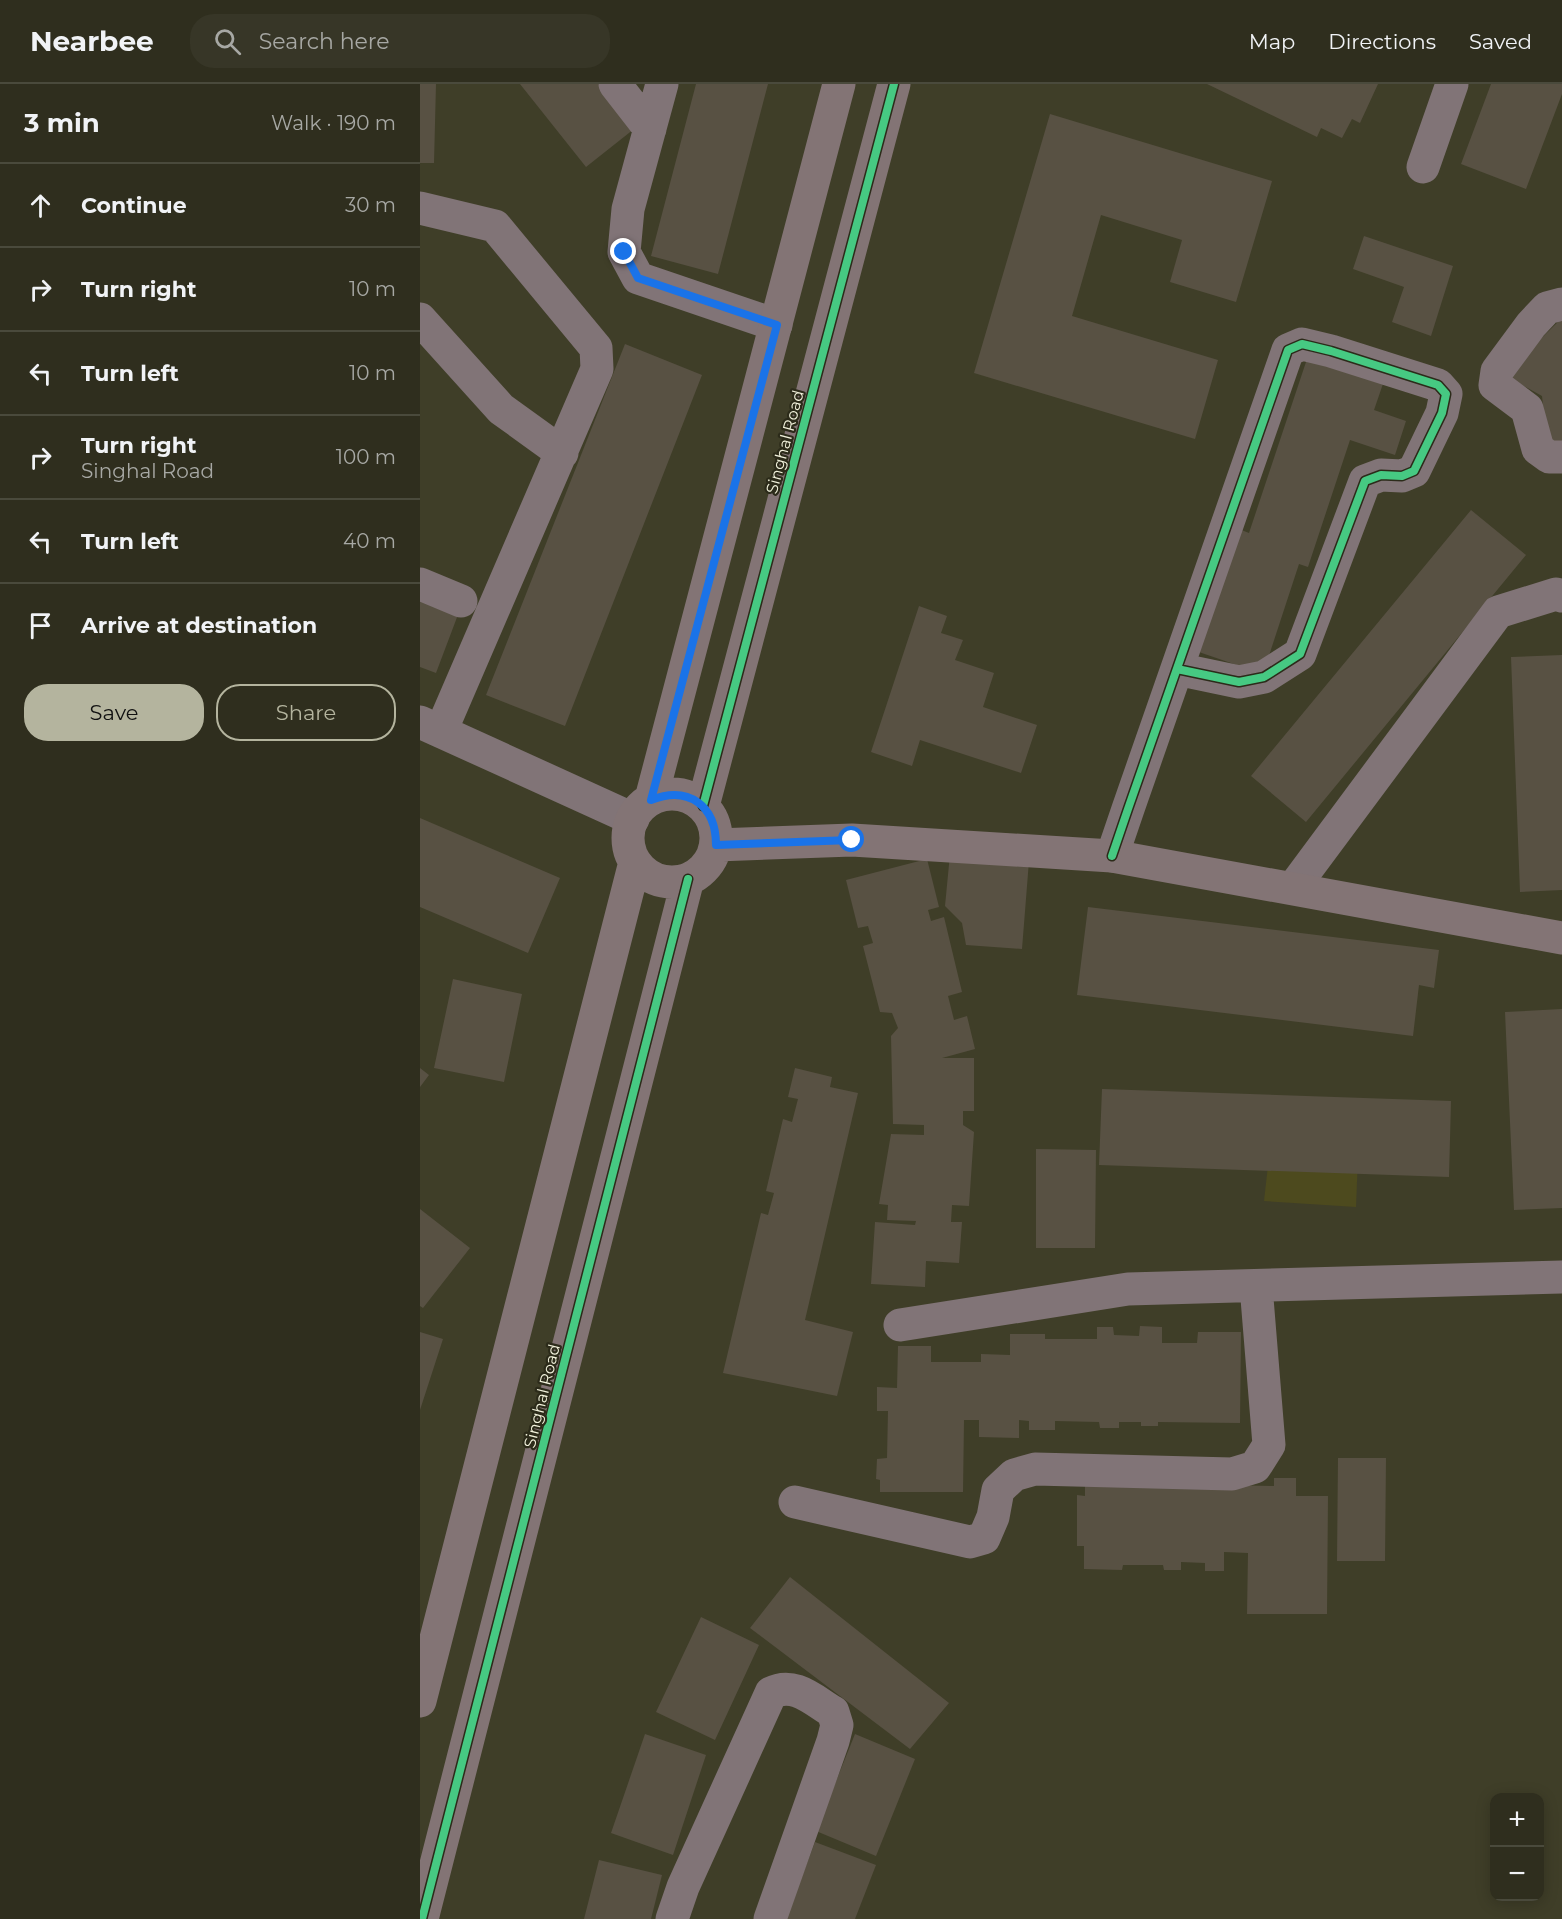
<!DOCTYPE html>
<html lang="en">
<head>
<meta charset="utf-8">
<style>
  :root { --surface:#2f2e1e; --page:#373627; --text:#f1f3f6; --muted:#a7a8a4; --line:#4a4a3c; --accent:#b4b49e }
  body { margin:0; font-family:Montserrat,sans-serif; background:var(--page); color:var(--text) }
  .controls { position:absolute; right:18px; bottom:18px; display:grid; overflow:hidden; border-radius:12px; box-shadow:0 3px 15px #0003 }
  .controls button { width:54px; height:54px; display:grid; place-items:center; padding:0; border:0; border-bottom:2px solid var(--line); background:var(--surface); color:var(--text); font:30px sans-serif }
  .stop { position:absolute; width:18px; height:18px; margin:-14px; border:4px solid #1a73e8; border-radius:50%; background:#fff }
  .stop.end { background:#1a73e8; border-color:#fff; box-shadow:0 2px 6px #0008 }
  .list { margin:0; padding:0; list-style:none }
  h2 { display:flex; justify-content:space-between; align-items:center; height:78px; margin:0; padding:0 24px; font-size:26px }
  h2 small { font-size:20px; font-weight:400; color:var(--muted) }
  .list li { display:grid; grid-template-columns:39px 1fr auto; gap:18px; align-items:center; box-sizing:border-box; height:84px; padding:0 24px; border-top:2px solid var(--line) }
  .list b { display:block; font-size:22px; white-space:nowrap }
  .list p { margin:0; font-size:20px; white-space:nowrap; color:var(--muted) }
  .list em { font-size:20px; font-style:normal; color:var(--muted) }
  .actions { display:flex; gap:12px; padding:18px 24px }
  .actions a { flex:1; padding:14px 0; border:2px solid var(--accent); border-radius:24px; text-align:center; font-size:21px; color:var(--accent) }
  .actions .main { background:var(--accent); color:#111 }
  .icon { flex:none; width:33px; height:33px; fill:none; stroke:currentColor; stroke-width:2; stroke-linecap:round; stroke-linejoin:round }
  .map { position:relative; flex:none; width:1142px; height:1835px; overflow:hidden }
  header { display:flex; align-items:center; gap:36px; box-sizing:border-box; height:84px; padding:0 30px; background:var(--surface); border-bottom:2px solid var(--line) }
  header strong { font-size:28px }
  nav { display:flex; gap:33px; margin-inline-start:auto; font-size:21px }
  .search { width:420px; height:54px; background:var(--page); display:flex; align-items:center; gap:15px; box-sizing:border-box; padding:0 21px; border-radius:24px; color:var(--muted); font-size:22px }
  main { display:flex }
  aside { flex:1; background:var(--surface) }
  .map>svg:first-child { display:block }
  .built { fill:#4d4a1e }
  .building { fill:#585143 }
  .lines { fill:none; stroke-linecap:round; stroke-linejoin:round }
  .street { stroke:#817477; stroke-width:33 }
  .secondary { stroke:#837475; stroke-width:33 }
  .cycleway-casing { stroke:#2c2b1a; stroke-width:11 }
  .cycleway { stroke:#46c982; stroke-width:8 }
  .route { stroke:#1a73e8; stroke-width:8 }
  .labels { text-anchor:middle; dominant-baseline:central; stroke-width:4.5; stroke-linejoin:round; paint-order:stroke }
  .street-label { font-size:16px; fill:#f3f3dd; stroke:#2c2b1a }
</style>
</head>
<body>
<header>
<strong>Nearbee</strong>
<div class="search"><svg class="icon" aria-label="search" viewBox="0 0 24 24"><circle cx="10" cy="10" r="6"/><path d="M15 15l6 6"/></svg>Search here</div>
<nav><a>Map</a><a>Directions</a><a>Saved</a></nav>
</header>
<main>
<aside>
<h2>3 min<small>Walk · 190 m</small></h2>
<ul class="list">
<li><svg class="icon" aria-label="ahead" viewBox="0 0 24 24"><path d="M12 20V5M6 11l6-6 6 6"/></svg><div><b>Continue</b></div><em>30 m</em></li>
<li><svg class="icon" aria-label="right" viewBox="0 0 24 24"><path d="M7 20v-9h11M14 6l5 5-5 5"/></svg><div><b>Turn right</b></div><em>10 m</em></li>
<li><svg class="icon" aria-label="left" viewBox="0 0 24 24"><path d="M17 20v-9H6M10 6l-5 5 5 5"/></svg><div><b>Turn left</b></div><em>10 m</em></li>
<li><svg class="icon" aria-label="right" viewBox="0 0 24 24"><path d="M7 20v-9h11M14 6l5 5-5 5"/></svg><div><b>Turn right</b><p>Singhal Road</p></div><em>100 m</em></li>
<li><svg class="icon" aria-label="left" viewBox="0 0 24 24"><path d="M17 20v-9H6M10 6l-5 5 5 5"/></svg><div><b>Turn left</b></div><em>40 m</em></li>
<li><svg class="icon" aria-label="arrive" viewBox="0 0 24 24"><path d="M6 21V4h12l-3 4 3 4H6"/></svg><div><b>Arrive at destination</b></div></li>
</ul>
<div class="actions"><a class="main">Save</a><a>Share</a></div>
</aside>
<div class="map">
<svg width="1142" height="1835" viewBox="0 0 1142 1835">
  <rect width="100%" height="100%" fill="#3f3e28"/>
  <path class="built" d="M853,1037l86,11 -3,75 -92,-6z"/>
  <path class="building" d="M0,0h16l-2,79h-14z
    M100,0h78l36,45 -48,38z
    M276,0h72l-50,190 -67,-18z
    M787,0h171l-18,39 -8,-4 -10,19 -21,-10 -4,9z
    M1071,0h71v10l-36,95 -65,-25z
    M630,30l222,67 -36,121 -66,-20 12,-42 -81,-25 -29,101 146,44 -23,79 -221,-66z
    M944,152l89,30 -22,70 -39,-14 12,-35 -51,-18z
    M1142,234v127l-15,-1 -5,-48 -38,-21z
    M205,260l77,31 -137,351 -79,-31z
    M889,269l76,25 -11,32 32,11 -11,34 -45,-15 -42,127 -9,-3 -36,110 -70,-24 41,-123 15,6z
    M1051,426l55,45 -220,267 -55,-46z
    M0,512l39,16 -23,61 -16,-6z
    M499,522l28,10 -6,17 22,7 -8,20 39,13 -11,34 54,18 -16,48 -101,-33 -8,26 -41,-14z
    M1142,571v235l-42,2 -9,-235z
    M0,734l140,60 -32,75 -108,-46z
    M530,770l79,7 -7,88 -56,-4 -4,-22 -17,-17z
    M507,775l12,48 -11,3 3,11 13,-4 18,75 -14,4 6,24 13,-4 8,33 -33,9h32v53h-11v14l11,7 -5,74 -17,-1 -1,17h11l-3,41 -33,-2 -1,26 -54,-3 4,-62 40,3 1,-4 -29,-1 1,-15 -9,-1 12,-70 33,1v-10l-31,-1 -2,-88 7,-8 -6,-15 -12,-1 -17,-66 10,-3 -5,-17 -10,2 -12,-48z
    M668,823l351,43 -5,38 -15,-3 -6,51 -336,-41z
    M33,895l69,15 -18,88 -70,-14z
    M1142,925v199l-48,2 -9,-198z
    M0,984l9,7 -9,12z
    M375,984l37,9 -2,10 28,6 -53,227 48,12 -16,64 -114,-23 38,-160 7,2 6,-22 -8,-2 17,-72 9,3 6,-23 -10,-2z
    M682,1005l349,12 -2,76 -350,-12z
    M616,1065l60,1 -1,98h-59z
    M0,1125l50,39 -47,60 -3,-2z
    M720,1242l22,1v16h35l1,-11h43l-1,91 -82,-1v4h-17v-4h-22v6h-19l-1,-6 -44,-1v9h-26v-9l-10,-1v18l-40,-1v-17h-15l-1,72h-83v-12l-4,-1 1,-20 10,-1 1,-47h-11v-24l20,1 1,-42h33v16h50v-8l29,1v-21h35v5h52v-12h16l1,8 25,1z
    M0,1248l23,7 -23,71z
    M918,1374h48l-1,103h-48z
    M665,1394l138,7 51,1v-8h22v18h32l-1,118h-80l1,-61 -24,-1v19h-19v-8l-24,-1v8h-17l-1,-5h-40l-1,5 -38,-1v-23h-7v-51l8,1z
    M370,1493l159,126 -39,46 -160,-121z
    M281,1533l58,28 -44,95 -59,-28z
    M225,1650l61,21 -33,100 -62,-22z
    M435,1650l60,25 -39,97 -60,-25z
    M395,1758l61,23 -21,54h-69z
    M179,1776l63,15 -11,44h-67z"/>
  <g class="lines">
    <path class="street" d="M195,0l35,45
      M242,0l-34,125 -4,43 14,26 138,47
      M1003,83l29,-83
      M0,124l75,18 101,122 1,21 -156,362
      M1142,220l-15,4 -16,17 -34,46 -2,14 32,24 11,40 11,8h13
      M0,235l81,90 61,44
      M0,500l41,17
      M0,638l213,97
      M692,772l16,-47 160,-459 14,-6 29,7 107,34 8,9 -4,19 -28,58 -12,5 -21,-1 -16,6 -65,173 -36,23 -25,5 -62,-13
      M873,804l205,-276 58,-18 6,2
      M480,1241l228,-36 434,-12
      M375,1418l175,40 14,-4 9,-21 5,-27 16,-15 21,-6 197,5 23,-7 14,-22 -13,-159
      M252,1835l11,-32 88,-194c23,-12 42,7 62,19l4,13 -4,16 -63,178"/>
    <path class="secondary" d="M208 754a44 44 0 1 1 88 0a44 44 0 1 1-88 0Z
      M231,715l188,-715
      M283,722l191,-722
      M296,761l136,-5 260,16 450,82
      M0,1617l215,-839
      M2,1835l266,-1040"/>
    <g class="cycleway-casing">
      <path id="cycleway" d="M283,722l191,-722
        M692,772l16,-47 160,-459 14,-6 29,7 107,34 8,9 -4,19 -28,58 -12,5 -21,-1 -16,6 -65,173 -36,23 -25,5 -62,-13
        M2,1835l266,-1040"/>
    </g>
    <use href="#cycleway" class="cycleway"/>
  </g>
  <g class="lines">
    <path class="route" d="M204,168l14,26 139,47 -126,475c38,-15 65,6 65,45l136,-5"/>
  </g>
  <g class="labels">
    <g class="street-label">
      <text transform="translate(365 358) rotate(-75)">Singhal Road</text>
      <text transform="translate(122 1312) rotate(-76)">Singhal Road</text>
    </g>
  </g>
</svg>
<div class="controls">
<button>+</button>
<button>−</button>
</div>
<div class="stop" style="left:432px;top:756px"></div>
<div class="stop end" style="left:204px;top:168px"></div>
</div>
</main>
</body>
</html>
